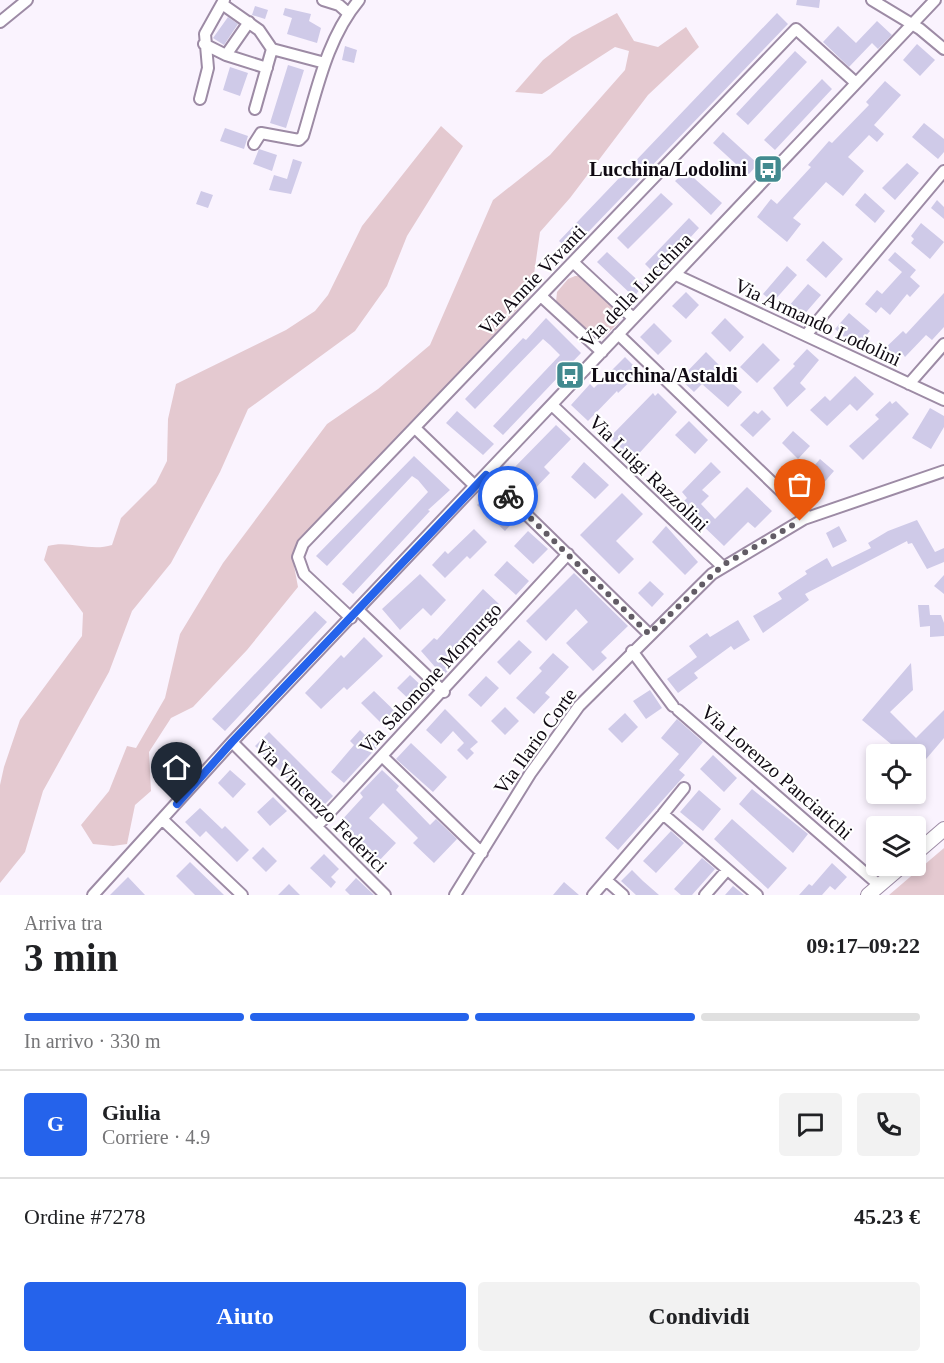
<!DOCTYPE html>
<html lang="it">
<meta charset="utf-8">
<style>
body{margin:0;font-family:"Times New Roman",serif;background:#f2f2f2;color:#202124;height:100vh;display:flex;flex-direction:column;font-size:22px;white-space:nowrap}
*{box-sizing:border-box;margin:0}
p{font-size:20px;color:#757577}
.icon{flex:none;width:33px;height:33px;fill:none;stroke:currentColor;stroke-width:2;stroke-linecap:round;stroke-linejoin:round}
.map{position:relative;height:895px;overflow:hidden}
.drawer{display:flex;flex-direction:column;background:#fff;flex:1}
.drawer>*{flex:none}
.fabs{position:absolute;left:866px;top:744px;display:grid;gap:12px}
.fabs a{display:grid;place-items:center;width:60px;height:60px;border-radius:6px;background:#fff;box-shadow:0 3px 9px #0003;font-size:30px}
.pin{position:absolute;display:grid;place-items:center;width:51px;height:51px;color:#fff;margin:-62px -26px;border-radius:50% 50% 50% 0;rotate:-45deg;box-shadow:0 0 6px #0007}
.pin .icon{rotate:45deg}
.courier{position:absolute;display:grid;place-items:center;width:60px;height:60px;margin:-30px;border:4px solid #2563eb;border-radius:50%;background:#fff;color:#222;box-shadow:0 2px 8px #0007}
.summary em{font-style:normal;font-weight:700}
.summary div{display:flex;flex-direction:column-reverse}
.summary{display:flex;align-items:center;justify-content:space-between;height:102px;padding:0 24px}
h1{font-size:39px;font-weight:700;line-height:45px}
.bar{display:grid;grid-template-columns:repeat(4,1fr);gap:9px 6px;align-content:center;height:72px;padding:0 24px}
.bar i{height:8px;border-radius:4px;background:#e0e0e0}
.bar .on{background:#2563eb}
.bar p{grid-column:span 4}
.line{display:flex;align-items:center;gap:15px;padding:0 24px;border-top:2px solid #e0e0e0}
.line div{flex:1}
.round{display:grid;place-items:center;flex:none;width:63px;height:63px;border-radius:6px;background:#f2f2f2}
.button{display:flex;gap:12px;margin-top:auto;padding:12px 24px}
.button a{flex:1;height:69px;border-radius:6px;background:#2563eb;color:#fff;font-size:24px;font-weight:700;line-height:69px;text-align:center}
.button a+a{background:#f2f2f2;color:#202124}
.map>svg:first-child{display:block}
.green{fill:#e4c9d0}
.building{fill:#cfcae8}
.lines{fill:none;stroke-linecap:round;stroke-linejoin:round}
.minor-casing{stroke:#9d8ba5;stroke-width:14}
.major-casing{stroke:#9d8ba5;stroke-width:16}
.minor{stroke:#fff;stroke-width:10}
.major{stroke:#fff;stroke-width:14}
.done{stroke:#625c65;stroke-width:6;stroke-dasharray:0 10.8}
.route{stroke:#2563eb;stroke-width:8}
.labels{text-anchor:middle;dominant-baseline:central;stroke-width:4.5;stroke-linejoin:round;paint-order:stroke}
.poi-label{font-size:20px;font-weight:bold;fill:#100a13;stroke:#fff;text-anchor:end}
.street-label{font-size:20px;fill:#100a13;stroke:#fff}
</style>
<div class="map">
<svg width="944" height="895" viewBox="0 0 944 895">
<rect width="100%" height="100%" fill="#faf3fe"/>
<path class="green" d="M617 13 634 41 658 47 686 27 699 47 648 95 570 198 540 232 531 295 298 544 292 555 298 587 247 650 193 707 171 718 149 752 151 791 135 805 127 844 113 846 93 844 81 825 109 791 127 746 136 748 165 698 180 634 223 563 327 424 378 389 430 345 493 200 550 155 625 70 629 51 615 47 542 94 515 92 543 60 572 37Z
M441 126 463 146 407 236 387 286 355 331 248 409 220 472 171 563 132 611 109 672 43 791 25 852 0 883V785L4 767 20 720 82 636 83 613 44 560 48 546C69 540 90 552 112 545L121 518 156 483 167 461 168 419 176 384 286 330 315 311 328 295 362 226Z
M575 276H582L619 312V322L603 338H593L556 302 557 292 568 279Z
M944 848V895H889Z"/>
<path class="building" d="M797 0H820L819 8 796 5Z
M255 6 268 10 265 19 252 15Z
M285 8 311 14 309 21 321 28 317 43 287 34 292 18 283 15Z
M777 13 788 24 570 251 559 241Z
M228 17 238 24 224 45 213 38Z
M877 21 892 35 878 49 872 43 849 67 823 42 838 26 856 43Z
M917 44 935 60 920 76 903 60Z
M345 46 357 50 354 63 342 60Z
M795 51 807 62 748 125 736 114Z
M288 65 304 70 286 128 270 123Z
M230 67 248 73 240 96 223 90Z
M822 79 832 89 775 150 764 140Z
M885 81 901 95 874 125 884 134 877 142 869 135 848 157 864 171 843 196 826 182 793 218 801 224 787 242 757 217 771 199 777 204 811 167 808 165 829 141 832 143 869 105 866 102Z
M924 123 944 139V152L938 159 912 137Z
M225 128 248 136 244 149 220 141Z
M723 132 758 164 748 175 713 143Z
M259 149 277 155 272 171 253 164Z
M293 159 302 162 291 194 269 190 274 175 287 179Z
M907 163 919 173 895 200 882 188Z
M686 171 722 203 711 215 675 181Z
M201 191 213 195 208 208 196 204Z
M661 193 673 204 628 249 617 238Z
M865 193 885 211 875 223 855 205Z
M937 200 944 207V219L931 208Z
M689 218 699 228 656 275 645 264Z
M921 223 944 242 930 259 911 243 914 239 911 236Z
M823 241 843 259 826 278 806 260Z
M607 252 643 285 634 297 597 262Z
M895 252 916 270 910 277 920 286 910 297 907 294 890 315 881 307 876 313 865 304 877 290 882 294 902 272 888 260Z
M787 266 797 275 773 302 763 294Z
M808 284 821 295 801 318 788 307Z
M686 292 699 305 686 319 672 306Z
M944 293V327L932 340 926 335 905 357 903 354 892 365 880 353 903 331 906 334Z
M849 313 870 331 856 347 835 329Z
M546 318 581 353 503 435 493 426 560 355 550 345 543 339 475 409 465 399 523 338 526 340Z
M725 318 744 337 730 352 711 333Z
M654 323 672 341 658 355 640 337Z
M763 343 780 360 757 383 740 367Z
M807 349 819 360 800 383 806 389 787 407 773 388 795 366 793 364Z
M706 352 720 366 717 370 742 392 728 407 702 384 694 392 680 379Z
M625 357 640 372 618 393 617 391 588 421 571 405 590 384 594 388Z
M855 376 874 394 857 411 850 404 827 426 810 410 825 396 830 401Z
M653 393 655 396 658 393 677 412 633 460 610 437Z
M890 401 892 404 896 401 909 414 863 460 849 446 879 419 875 415Z
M930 408 944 416V427L931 449 912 438Z
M762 410 771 419 753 437 740 425 754 411 758 414Z
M457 411 494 444 483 455 446 423Z
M689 421 708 440 695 454 675 435Z
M556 425 571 439 544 467 550 473 527 497 506 476Z
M793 431 810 446 798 459 782 443Z
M414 456 450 490 428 510 430 511 353 594 342 584 428 492 418 480 412 476 327 566 316 556Z
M820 459 834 471 821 486 807 474Z
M584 462 609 485 595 499 571 477Z
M711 462 721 472 702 490 709 496 701 504 715 519 747 487 772 511 755 528 748 522 724 546 698 521 693 525 677 508 687 498 682 492Z
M490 492 518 517 505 531 477 505Z
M622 493 643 514 616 541 634 559 619 574 580 535Z
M917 520 935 552 944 548V562L927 569 912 543 908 544 907 541 805 594 809 600 763 633 753 616 782 599 778 593 807 574 805 571 827 558 832 567 871 548 868 543 888 531Z
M666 526 698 562 685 575 652 542Z
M839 526 847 541 833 548 826 533Z
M474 529 487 542 470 559 467 556 445 578 432 565 445 551 448 554Z
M528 531 548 549 533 564 514 546Z
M507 561 529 581 516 595 494 575Z
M574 573 628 626 601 652 607 658 593 671 566 643 588 622 576 609 546 641 526 621Z
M420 574 446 600 431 616 423 608 400 630 382 609Z
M944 575V594L934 586Z
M650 581 664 594 652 607 638 593Z
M483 589 499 604 476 628 479 630 454 656 458 660 443 676 421 651 434 638 437 640Z
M918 605H929L930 615H941L944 623V636L930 637V626L920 627Z
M315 611 327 622 225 731 212 719Z
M738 620 750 640 734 650 731 646 694 673 698 678 678 693 667 679 697 657 689 646 707 633 710 637Z
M364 637 383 656 347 690 344 687 321 709 305 693 341 655 344 658Z
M519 640 532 652 510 675 497 662Z
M553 653 569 667 545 693 550 697 534 714 516 698 542 671 539 668Z
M911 663 913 690 890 712 916 738 944 710V738L915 772V754H903L862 720Z
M410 675 429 693 416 706 397 688Z
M486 676 499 688 481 707 468 695Z
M650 690 662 708 646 719 633 701Z
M374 691 403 719 390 732 361 703Z
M505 707 519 721 505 735 491 721Z
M445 709 478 742 470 749 474 753 467 760 457 750 464 743 453 731 441 744 426 730Z
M625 713 638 727 622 743 608 729Z
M677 719 703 742 679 770 685 775 618 850 605 838 679 754 661 738Z
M360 730 365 735 368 732 380 744 344 783 331 772 354 745 350 741Z
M269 732 333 796 319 810 255 746Z
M411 743 447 777 433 792 396 759Z
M713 755 737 778 724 792 700 769Z
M230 770 246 784 233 798 218 783Z
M382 770 399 786 396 790 430 825 436 819 457 839 434 863 413 843 418 838 383 803 369 818 396 843 377 863 359 847 362 843 340 822 363 797 360 793Z
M752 789 808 834 793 853 739 804Z
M699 790 721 809 703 831 680 812Z
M273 797 287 811 270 826 257 812Z
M200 808 222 829 225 826 249 850 237 862 206 831 200 837 185 822Z
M732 819 787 868 768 889 714 839Z
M671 831 684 843 656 873 643 861Z
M263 847 277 861 266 872 252 858Z
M324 854 339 869 331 877 336 882 331 888 310 868Z
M702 858 715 869 692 895H681L674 889Z
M190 862 224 895H195L176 876Z
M832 863 847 877 835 890 830 886 822 895H799L809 884 812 886Z
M632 870 643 881 659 895H636L621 881Z
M128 877 145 895H110Z
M356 878 374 895H350L345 890Z
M564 882 579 895H553Z
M289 884 300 895H278Z
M733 886 744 895H725Z"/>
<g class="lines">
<g class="minor-casing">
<path id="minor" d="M323 0 339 5 348 13
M872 0 920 29 944 49
M222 4 259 30 272 49
M0 22 27 0
M204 44 226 55 249 22
M226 55 267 68
M200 99 208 68 205 34 224 0
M255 109 272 49 325 63
M254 144 261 133 299 140 303 136C317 90 327 38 359 0
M574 263 633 318
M676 275 944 400
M542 297 602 352
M618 334 808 517
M806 335 944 171
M909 384 944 344
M552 405 722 566
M415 428 475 486
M486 475 649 634
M358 610 444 692
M351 618 304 574 298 557 303 544 796 29 856 83
M632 651 673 706
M678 710 879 885
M232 742 385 895
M383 757 482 853
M663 814 684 788
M163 820 242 895
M318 825 568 554
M606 880 623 895
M93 895 232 742 935 0
M455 895 530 774 579 706 712 574 804 519 944 471
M593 895 663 814 757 895
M705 895 727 870"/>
</g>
<g class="major-casing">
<path id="major" d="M915 854 944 829
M868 895 902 866"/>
</g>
<use href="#minor" class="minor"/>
<use href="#major" class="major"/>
</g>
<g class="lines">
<path class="done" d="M508 496 649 634 723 565 800 521"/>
<path class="route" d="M177 804 232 742 486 475 508 496"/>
</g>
<defs>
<g id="bus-square" transform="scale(1.5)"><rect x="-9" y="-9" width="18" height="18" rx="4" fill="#428a8f" stroke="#fff"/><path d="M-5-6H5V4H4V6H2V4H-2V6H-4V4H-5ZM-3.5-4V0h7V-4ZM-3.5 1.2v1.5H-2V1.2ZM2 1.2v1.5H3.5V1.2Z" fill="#fff"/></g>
</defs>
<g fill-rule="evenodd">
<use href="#bus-square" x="768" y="169"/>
<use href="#bus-square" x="570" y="375"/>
</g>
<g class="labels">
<g class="poi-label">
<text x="747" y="169">Lucchina/Lodolini</text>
<text x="591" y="375" text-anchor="start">Lucchina/Astaldi</text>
</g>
<g class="street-label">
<text transform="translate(532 280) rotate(-46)">Via Annie Vivanti</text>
<text transform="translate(636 290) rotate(-46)">Via della Lucchina</text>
<text transform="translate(818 322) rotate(25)">Via Armando Lodolini</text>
<text transform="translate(649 473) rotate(44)">Via Luigi Razzolini</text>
<text transform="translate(430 678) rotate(-47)">Via Salomone Morpurgo</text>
<text transform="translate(535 741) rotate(-54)">Via Ilario Corte</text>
<text transform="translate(777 772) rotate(41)">Via Lorenzo Panciatichi</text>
<text transform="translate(321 806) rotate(45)">Via Vincenzo Federici</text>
</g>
</g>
</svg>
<div class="fabs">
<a><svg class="icon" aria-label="locate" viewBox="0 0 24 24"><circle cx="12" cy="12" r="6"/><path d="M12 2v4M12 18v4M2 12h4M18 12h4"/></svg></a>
<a><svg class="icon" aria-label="layers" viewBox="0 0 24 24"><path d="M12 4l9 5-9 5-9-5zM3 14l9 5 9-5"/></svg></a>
</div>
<div class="pin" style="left:800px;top:521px;background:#ea580c"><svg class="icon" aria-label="bag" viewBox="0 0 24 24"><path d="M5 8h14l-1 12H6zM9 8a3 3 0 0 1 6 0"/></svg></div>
<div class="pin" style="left:177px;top:804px;background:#1f2937"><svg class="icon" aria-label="home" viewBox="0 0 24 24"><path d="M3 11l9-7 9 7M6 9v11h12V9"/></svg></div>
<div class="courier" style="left:508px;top:496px"><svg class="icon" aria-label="bike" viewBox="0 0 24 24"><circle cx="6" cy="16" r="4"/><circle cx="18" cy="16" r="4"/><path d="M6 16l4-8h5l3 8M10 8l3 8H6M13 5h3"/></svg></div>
</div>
<section class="drawer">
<div class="summary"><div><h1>3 min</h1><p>Arriva tra</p></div><em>09:17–09:22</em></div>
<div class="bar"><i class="on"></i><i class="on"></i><i class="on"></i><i></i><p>In arrivo · 330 m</p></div>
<div class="line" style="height:108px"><b class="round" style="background:#2563eb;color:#fff">G</b><div><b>Giulia</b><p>Corriere · 4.9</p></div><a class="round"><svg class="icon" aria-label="chat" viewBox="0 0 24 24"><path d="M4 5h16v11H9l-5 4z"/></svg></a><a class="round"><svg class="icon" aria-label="phone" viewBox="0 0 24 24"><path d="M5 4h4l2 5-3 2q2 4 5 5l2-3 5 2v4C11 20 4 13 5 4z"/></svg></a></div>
<div class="line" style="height:78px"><div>Ordine #7278</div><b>45.23 €</b></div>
<div class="button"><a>Aiuto</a><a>Condividi</a></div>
</section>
